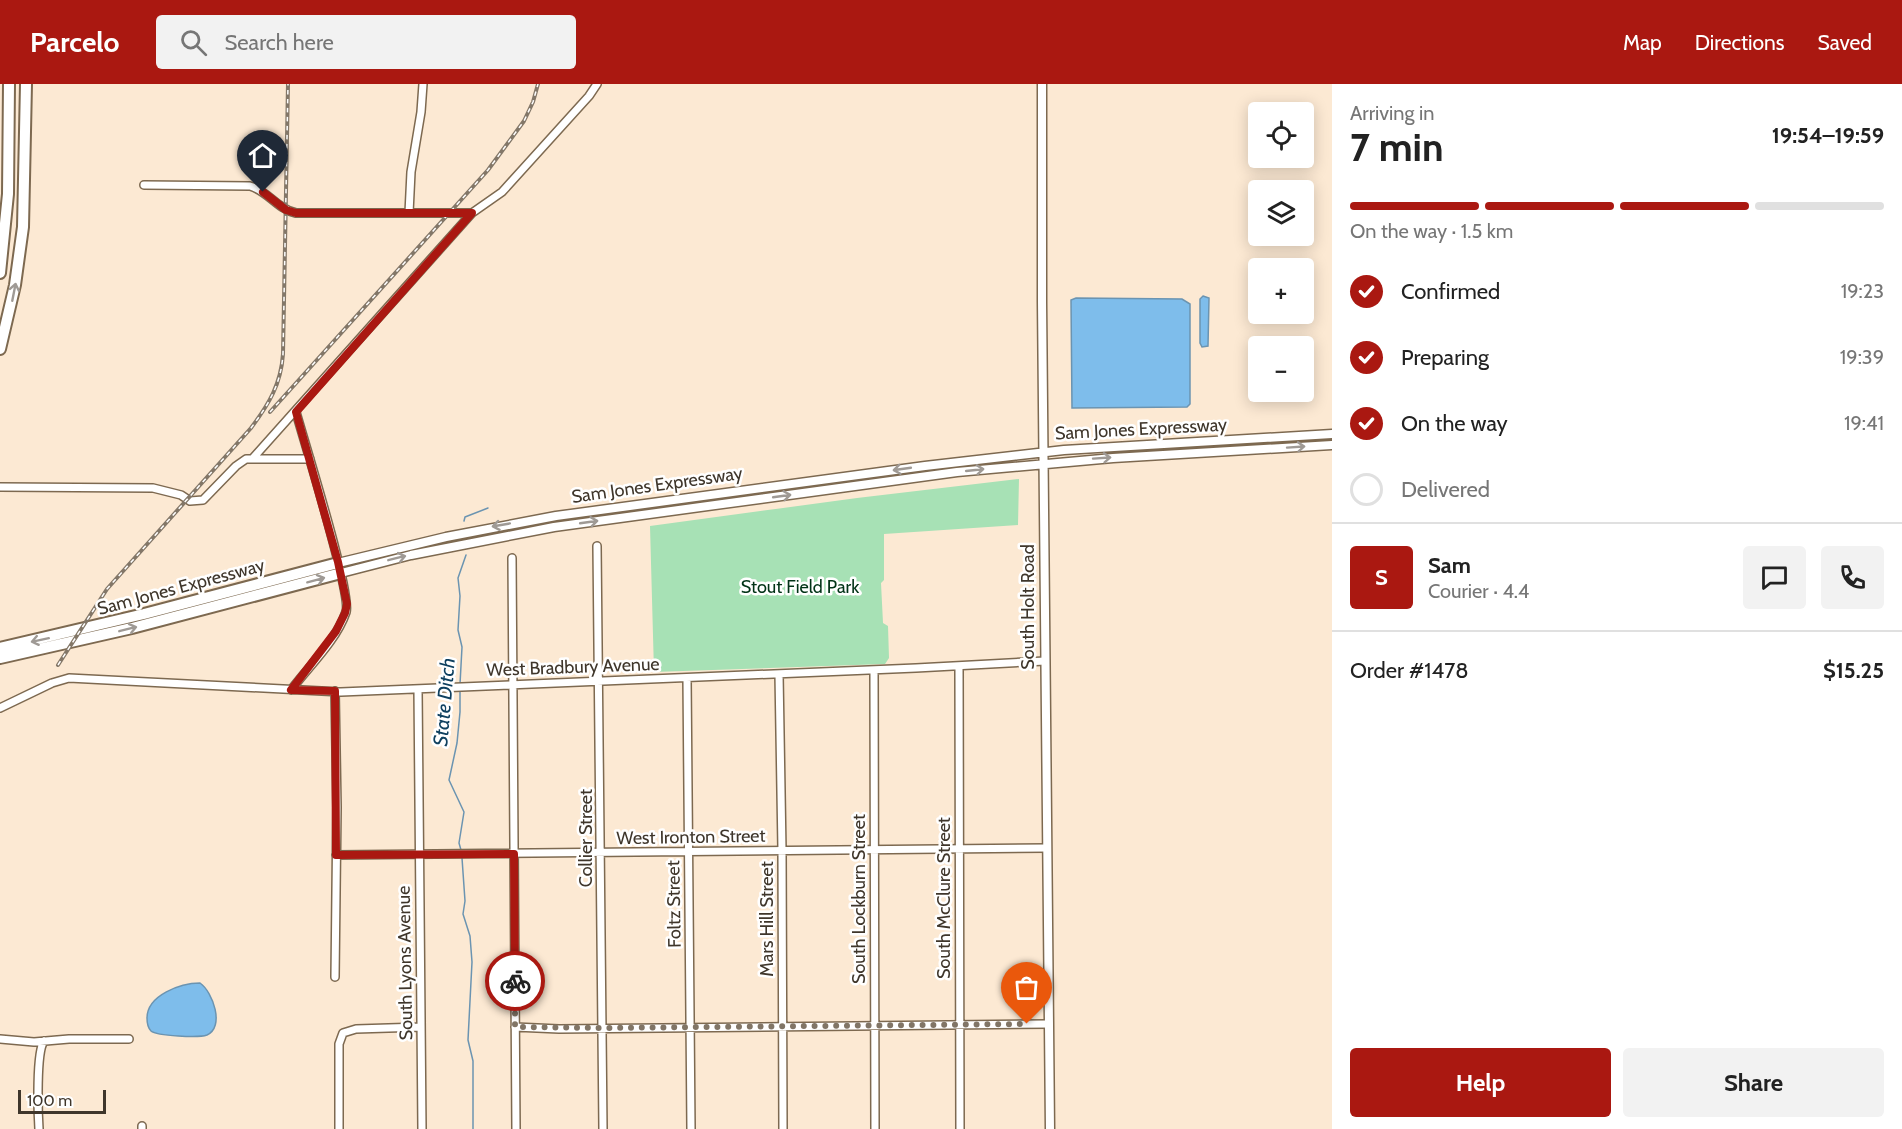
<!DOCTYPE html>
<meta charset="utf-8">
<style>
body{margin:0;font-family:Cabin,sans-serif;background:#f2f2f2;color:#222;height:100vh;display:flex;flex-direction:column;font-size:22px;white-space:nowrap}
*{box-sizing:border-box;margin:0}
p{font-size:20px;color:#767676}
.icon{flex:none;width:33px;height:33px;fill:none;stroke:currentColor;stroke-width:2;stroke-linecap:round;stroke-linejoin:round}
.map{position:relative;flex:1;overflow:hidden}
.details{display:flex;flex-direction:column;background:#fff;width:570px}
.details>*{flex:none}
.tools{position:absolute;left:1248px;top:18px;display:grid;gap:12px}
.tools a{display:grid;place-items:center;width:66px;height:66px;border-radius:6px;background:#fff;box-shadow:0 3px 15px #0003;font-size:30px}
.scale{position:absolute;left:18px;bottom:15px;width:88px;box-sizing:border-box;padding-left:6px;border:3px solid #3f362b;border-top:0;font-size:16px;line-height:21px;white-space:nowrap;color:#3f362b;-webkit-text-stroke:4px #fff;paint-order:stroke}
.pin{position:absolute;display:grid;place-items:center;width:51px;height:51px;color:#fff;margin:-62px -26px;border-radius:50% 50% 50% 0;rotate:-45deg;box-shadow:0 0 6px #0007}
.pin .icon{rotate:45deg}
.courier{position:absolute;display:grid;place-items:center;width:60px;height:60px;margin:-30px;border:4px solid #aa1811;border-radius:50%;background:#fff;color:#222;box-shadow:0 2px 8px #0007}
.overview em{font-style:normal;font-weight:700}
.overview div{display:flex;flex-direction:column-reverse}
.overview{display:flex;align-items:center;justify-content:space-between;height:102px;padding:0 18px}
h1{font-size:39px;font-weight:700;line-height:45px}
.bar{display:grid;grid-template-columns:repeat(4,1fr);gap:9px 6px;align-content:center;height:72px;padding:0 18px}
.bar i{height:8px;border-radius:4px;background:#e0e0e0}
.bar .on{background:#aa1811}
.bar p{grid-column:span 4}
.line{display:flex;align-items:center;gap:15px;padding:0 18px;border-top:2px solid #e0e0e0}
.line div{flex:1}
.round{display:grid;place-items:center;flex:none;width:63px;height:63px;border-radius:6px;background:#f2f2f2}
ol{padding:0 18px;list-style:none}
li{display:flex;align-items:center;gap:18px;height:66px}
li p{margin-inline-start:auto}
li .icon{padding:6px;border-radius:50%;background:#aa1811;color:#fff;stroke-width:4}
li:last-child{color:#767676}
li i{width:33px;height:33px;border:3px solid #e0e0e0;border-radius:50%}
.cta{display:flex;gap:12px;margin-top:auto;padding:12px 18px}
.cta a{flex:1;height:69px;border-radius:6px;background:#aa1811;color:#fff;font-size:24px;font-weight:700;line-height:69px;text-align:center}
.cta a+a{background:#f2f2f2;color:#222}
header{display:flex;align-items:center;gap:36px;box-sizing:border-box;height:84px;padding:0 30px;background:#aa1811;color:#fff}
header strong{font-size:28px}
nav{display:flex;gap:33px;margin-inline-start:auto;font-size:21px}
.search{width:420px;height:54px;background:#f2f2f2;display:flex;align-items:center;gap:15px;box-sizing:border-box;padding:0 21px;border-radius:6px;color:#767676;font-size:22px}
main{display:flex;flex:1;min-height:0}
.map>svg:first-child{display:block}
.green{fill:#a7e1b5}
.water{fill:#7ebdeb;stroke:#6b94b1;stroke-width:1.5}
.lines{fill:none;stroke-linecap:round;stroke-linejoin:round}
.stream{stroke:#6b94b1;stroke-width:1.5}
.minor-casing{stroke:#7d6950;stroke-width:10}
.major-casing{stroke:#7d6950;stroke-width:11}
.highway-casing{stroke:#7d6950;stroke-width:14}
.minor{stroke:#fff;stroke-width:7}
.major{stroke:#fff;stroke-width:8}
.highway{stroke:#fff;stroke-width:10}
.rail-casing{stroke:#837768;stroke-width:4}
.rail{stroke:#fff;stroke-width:1.5;stroke-dasharray:4.5;stroke-linecap:butt}
.oneway{stroke:#9f9a95}
.done{stroke:#817566;stroke-width:6;stroke-dasharray:0 10.8}
.route{stroke:#aa1811;stroke-width:8}
.labels{text-anchor:middle;dominant-baseline:central;stroke-width:5;stroke-linejoin:round;paint-order:stroke}
.street-label{font-size:18px;fill:#3f362b;stroke:#fff}
.park-label{font-size:18px;fill:#013316;stroke:#fff}
.water-label{font-size:20px;font-style:italic;fill:#0f405f;stroke:#fff}
</style>
<header>
<strong>Parcelo</strong>
<div class="search"><svg class="icon" aria-label="search" viewBox="0 0 24 24"><circle cx="10" cy="10" r="6"/><path d="M15 15l6 6"/></svg>Search here</div>
<nav><a>Map</a><a>Directions</a><a>Saved</a></nav>
</header>
<main>
<div class="map">
<svg width="1332" height="1045" viewBox="0 0 1332 1045">
<rect width="100%" height="100%" fill="#fce9d3"/>
<path class="green" d="M1019 395 1018 441 884 450V496L881 499 883 539 888 542 889 574 885 580 654 588 650 442 857 414Z"/>
<path class="water" d="M1203 212 1209 214 1208 262 1202 263 1200 259V215Z
M1076 214 1182 215 1190 220V320L1187 323 1072 324 1071 216Z
M200 899C213 908 225 943 207 951 199 954 157 952 151 947 148 944 147 939 147 934 147 911 181 899 200 899Z"/>
<g class="lines">
<path class="stream" d="M464 437 465 433 488 424
M460 600 462 563 458 546 460 512 458 494 466 471
M460 605V628L457 659 449 696 464 728 459 759 461 766
M462 774 465 817 463 830 470 852 472 878 468 956 473 977V1045"/>
<g class="minor-casing">
<path id="minor" d="M144 101 250 102C268 107 277 125 296 129H472
M409 129 411 88 421 28 423 0
M253 374 472 129 502 108 589 12 597 0
M0 403 153 404 181 411 190 417 203 416 236 382 246 375H310
M597 462 603 1045
M512 474 516 1045
M959 582 960 1045
M874 586 875 1045
M779 590 782 766 783 1045
M687 594 691 1045
M418 605 422 1045
M291 606C309 582 336 557 346 528 352 510 304 357 296 328
M0 624 52 599 69 594 341 608 916 584 1045 577
M336 771 1047 764
M335 893 337 723 335 607
M515 943 559 945 1049 940
M0 955 34 958 69 955H129
M39 1045C38 1029 36 968 44 957
M142 1045V1042
M339 1045V960L343 949 356 945 421 943"/>
</g>
<g class="major-casing">
<path id="major" d="M1042 0V218L1050 1045
M338 479 446 453 556 432 925 382 1064 366 1332 350
M341 489 411 471 554 443 957 388 1113 374 1332 361"/>
</g>
<g class="highway-casing">
<path id="highway" d="M0 189 8 110 9 0
M0 265 15 201 23 143 26 0
M0 564 144 530 338 479
M0 574 132 544 341 489"/>
</g>
<use href="#minor" class="minor"/>
<use href="#major" class="major"/>
<use href="#highway" class="highway"/>
<g class="rail-casing">
<path id="rail" d="M270 328 488 86 524 37 533 18 538 0
M58 581 107 505 251 344C269 320 281 300 283 270L288 0"/>
</g>
<use href="#rail" class="rail"/>
</g>
<defs><path id="oneway-shaft" d="M-6 0H5M1.5-3L5.5 0L1.5 3" fill="none" stroke-width="1.6" stroke-linecap="round" stroke-linejoin="round" transform="scale(1.5)"/></defs>
<g class="oneway">
<use href="#oneway-shaft" transform="translate(14 208) rotate(-79)"/>
<use href="#oneway-shaft" transform="translate(1296 363) rotate(-4)"/>
<use href="#oneway-shaft" transform="translate(1102 374) rotate(-4)"/>
<use href="#oneway-shaft" transform="translate(902 385) rotate(172)"/>
<use href="#oneway-shaft" transform="translate(975 386) rotate(-6)"/>
<use href="#oneway-shaft" transform="translate(782 412) rotate(-8)"/>
<use href="#oneway-shaft" transform="translate(589 438) rotate(-8)"/>
<use href="#oneway-shaft" transform="translate(501 441) rotate(170)"/>
<use href="#oneway-shaft" transform="translate(397 474) rotate(-14)"/>
<use href="#oneway-shaft" transform="translate(316 496) rotate(-15)"/>
<use href="#oneway-shaft" transform="translate(128 545) rotate(-14)"/>
<use href="#oneway-shaft" transform="translate(40 556) rotate(168)"/>
</g>
<g class="lines">
<path class="done" d="M515 897V943L601 944 1027 940"/>
<path class="route" d="M263 108 286 126 296 129H472L296 328 338 478 347 520 345 529 336 547 291 606 335 607 336 771 514 770 515 897"/>
</g>
<g class="labels">
<g class="street-label">
<text transform="translate(1141 345) rotate(-3)">Sam Jones Expressway</text>
<text transform="translate(657 401) rotate(-8)">Sam Jones Expressway</text>
<text transform="translate(181 503) rotate(-15)">Sam Jones Expressway</text>
<text transform="translate(1028 523) rotate(-90)">South Holt Road</text>
<text transform="translate(573 583) rotate(-2)">West Bradbury Avenue</text>
<text transform="translate(691 753) rotate(-1)">West Ironton Street</text>
<text transform="translate(586 754) rotate(-90)">Collier Street</text>
<text transform="translate(944 814) rotate(-90)">South McClure Street</text>
<text transform="translate(859 815) rotate(-90)">South Lockburn Street</text>
<text transform="translate(674 820) rotate(-91)">Foltz Street</text>
<text transform="translate(767 835) rotate(-90)">Mars Hill Street</text>
<text transform="translate(405 879) rotate(-91)">South Lyons Avenue</text>
</g>
<g class="park-label">
<text x="800" y="503">Stout Field Park</text>
</g>
<g class="water-label">
<text transform="translate(444 618) rotate(-85)">State Ditch</text>
</g>
</g>
</svg>
<div class="tools">
<a><svg class="icon" aria-label="locate" viewBox="0 0 24 24"><circle cx="12" cy="12" r="6"/><path d="M12 2v4M12 18v4M2 12h4M18 12h4"/></svg></a>
<a><svg class="icon" aria-label="layers" viewBox="0 0 24 24"><path d="M12 4l9 5-9 5-9-5zM3 14l9 5 9-5"/></svg></a>
<a>+</a>
<a>−</a>
</div>
<div class="scale">100 m</div>
<div class="pin" style="left:1027px;top:940px;background:#ea580c"><svg class="icon" aria-label="bag" viewBox="0 0 24 24"><path d="M5 8h14l-1 12H6zM9 8a3 3 0 0 1 6 0"/></svg></div>
<div class="pin" style="left:263px;top:108px;background:#1f2937"><svg class="icon" aria-label="home" viewBox="0 0 24 24"><path d="M3 11l9-7 9 7M6 9v11h12V9"/></svg></div>
<div class="courier" style="left:515px;top:897px"><svg class="icon" aria-label="bike" viewBox="0 0 24 24"><circle cx="6" cy="16" r="4"/><circle cx="18" cy="16" r="4"/><path d="M6 16l4-8h5l3 8M10 8l3 8H6M13 5h3"/></svg></div>
</div>
<section class="details">
<div class="overview"><div><h1>7 min</h1><p>Arriving in</p></div><em>19:54–19:59</em></div>
<div class="bar"><i class="on"></i><i class="on"></i><i class="on"></i><i></i><p>On the way · 1.5 km</p></div>
<ol>
<li><svg class="icon" aria-label="check" viewBox="0 0 24 24"><path d="M5 12l5 5 9-10"/></svg>Confirmed<p>19:23</p></li>
<li><svg class="icon" aria-label="check" viewBox="0 0 24 24"><path d="M5 12l5 5 9-10"/></svg>Preparing<p>19:39</p></li>
<li><svg class="icon" aria-label="check" viewBox="0 0 24 24"><path d="M5 12l5 5 9-10"/></svg>On the way<p>19:41</p></li>
<li><i></i>Delivered</li>
</ol>
<div class="line" style="height:108px"><b class="round" style="background:#aa1811;color:#fff">S</b><div><b>Sam</b><p>Courier · 4.4</p></div><a class="round"><svg class="icon" aria-label="chat" viewBox="0 0 24 24"><path d="M4 5h16v11H9l-5 4z"/></svg></a><a class="round"><svg class="icon" aria-label="phone" viewBox="0 0 24 24"><path d="M5 4h4l2 5-3 2q2 4 5 5l2-3 5 2v4C11 20 4 13 5 4z"/></svg></a></div>
<div class="line" style="height:78px"><div>Order #1478</div><b>$15.25</b></div>
<div class="cta"><a>Help</a><a>Share</a></div>
</section>
</main>
